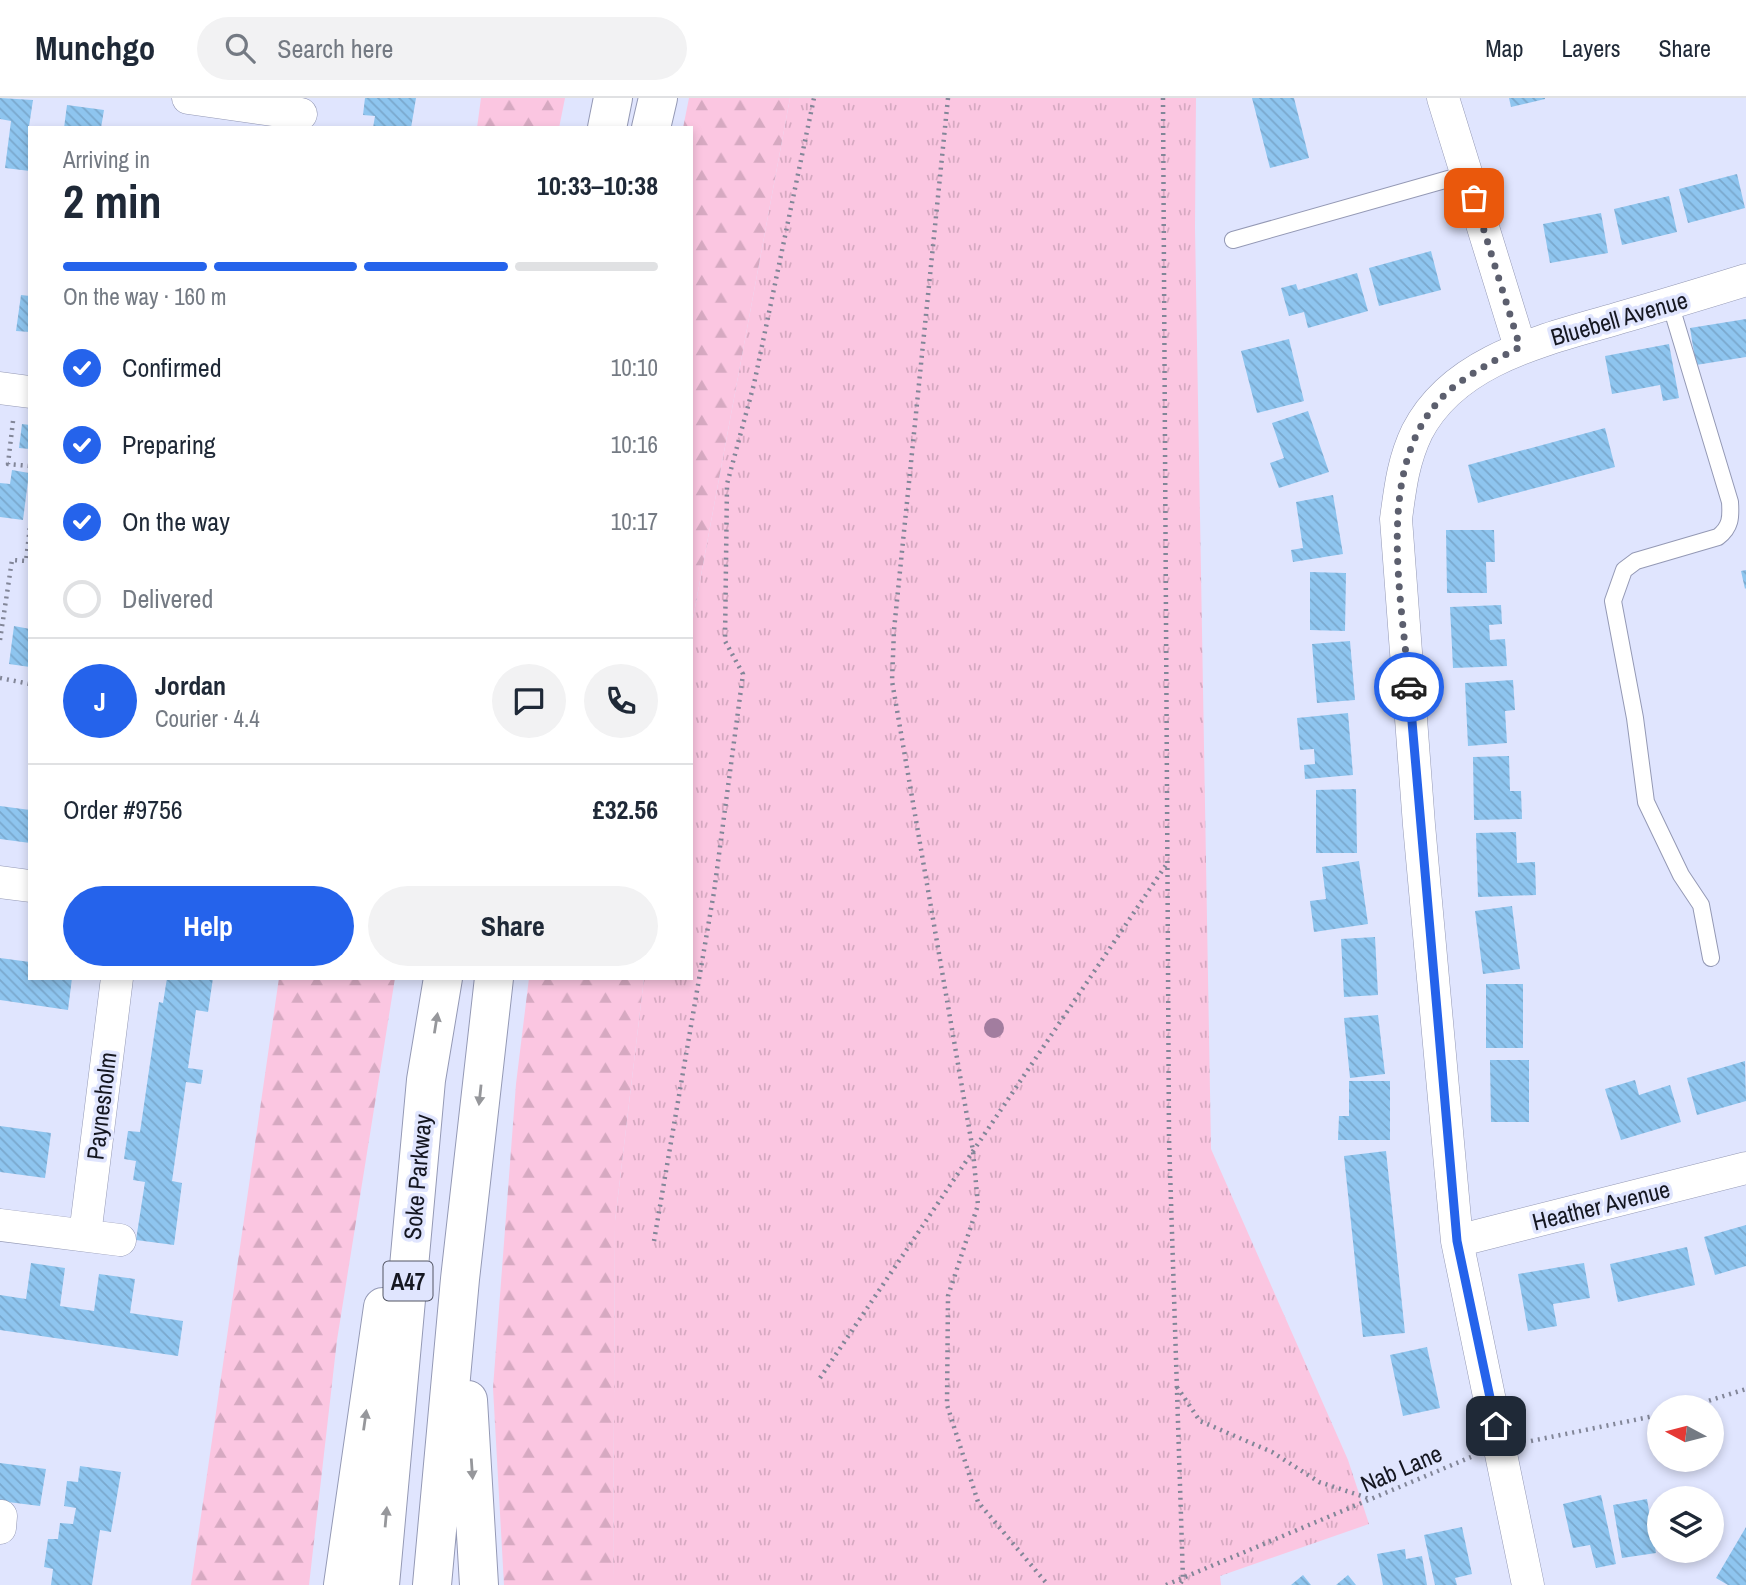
<!DOCTYPE html>
<meta charset="utf-8">
<style>
body{margin:0;font-family:"Archivo Narrow",sans-serif;background:#f2f2f3;color:#1f2937;height:100vh;display:flex;flex-direction:column;font-size:26px;white-space:nowrap}
*{box-sizing:border-box;margin:0}
p{font-size:23px;color:#747a83}
.icon{flex:none;width:38px;height:38px;fill:none;stroke:currentColor;stroke-width:2;stroke-linecap:round;stroke-linejoin:round}
.map{position:relative;flex:1;overflow:hidden}
.details{position:absolute;left:28px;top:28px;width:665px;height:854px;display:flex;flex-direction:column;background:#fff;border-radius:0px;box-shadow:0 4px 10px #0003}
.details>*{flex:none}
.needle{width:46px;rotate:277deg}
.controls{position:absolute;left:1647px;top:1297px;display:grid;gap:14px}
.controls a{display:grid;place-items:center;width:77px;height:77px;border-radius:50%;background:#fff;box-shadow:0 4px 10px #0003;font-size:35px}
.pin{position:absolute;display:grid;place-items:center;width:60px;height:60px;color:#fff;margin:-30px;border-radius:14px;box-shadow:0 4px 10px #0006}
.courier{position:absolute;display:grid;place-items:center;width:70px;height:70px;margin:-35px;border:5px solid #2563eb;border-radius:50%;background:#fff;color:#222;box-shadow:0 2px 9px #0007}
.overview em{font-style:normal;font-weight:700}
.overview div{display:flex;flex-direction:column-reverse}
.overview{display:flex;align-items:center;justify-content:space-between;height:119px;padding:0 35px}
h1{font-size:46px;font-weight:700;line-height:52px}
.bar{display:grid;grid-template-columns:repeat(4,1fr);gap:10px 7px;align-content:center;height:84px;padding:0 35px}
.bar i{height:9px;border-radius:5px;background:#e0e1e3}
.bar .current{background:#2563eb}
.bar p{grid-column:span 4}
.line{display:flex;align-items:center;gap:18px;padding:0 35px;border-top:2px solid #e0e1e3}
.line div{flex:1}
.round{display:grid;place-items:center;flex:none;width:74px;height:74px;border-radius:37px;background:#f2f2f3}
ol{padding:0 35px;list-style:none}
li{display:flex;align-items:center;gap:21px;height:77px}
li p{margin-inline-start:auto}
li .icon{padding:7px;border-radius:50%;background:#2563eb;color:#fff;stroke-width:4}
li:last-child{color:#747a83}
li i{width:38px;height:38px;border:4px solid #e0e1e3;border-radius:50%}
.button{display:flex;gap:14px;margin-top:auto;padding:14px 35px}
.button a{flex:1;height:80px;border-radius:42px;background:#2563eb;color:#fff;font-size:28px;font-weight:700;line-height:80px;text-align:center}
.button a+a{background:#f2f2f3;color:#1f2937}
header{display:flex;align-items:center;gap:42px;box-sizing:border-box;height:98px;padding:0 35px;background:#fff;border-bottom:2px solid #e0e1e3}
header strong{font-size:33px}
nav{display:flex;gap:38px;margin-inline-start:auto;font-size:24px}
.search{width:490px;height:63px;background:#f2f2f3;display:flex;align-items:center;gap:18px;box-sizing:border-box;padding:0 24px;border-radius:38px;color:#747a83;font-size:26px}
.map>svg:first-child{display:block}
.grass{fill:url(#grass-tufts)}
.forest{fill:url(#forest-firs)}
.building{fill:url(#building-back-hatch)}
.lines{fill:none;stroke-linecap:round;stroke-linejoin:round}
.lane-casing{stroke:#9499b5;stroke-width:18}
.street-casing{stroke:#9499b5;stroke-width:33}
.highway-casing{stroke:#9499b5;stroke-width:40}
.path{stroke:#828698;stroke-width:4.5;stroke-dasharray:2 5;stroke-linecap:butt}
.lane{stroke:#fff;stroke-width:16}
.street{stroke:#fff;stroke-width:32}
.highway{stroke:#fff;stroke-width:38}
.tree{fill:#a27d9f}
.oneway{fill:#96979b}
.done{stroke:#5c5f6e;stroke-width:7;stroke-dasharray:0 12.6}
.route{stroke:#2563eb;stroke-width:9}
.labels{text-anchor:middle;dominant-baseline:central;stroke-width:7;stroke-linejoin:round;paint-order:stroke}
.shield{fill:#e0e5fe;stroke:#525563;stroke-width:2}
.shield-label{font-size:23px;font-weight:bold;fill:#151721}
.street-label{font-size:24px;fill:#151721;stroke:#e0e5fe}
</style>
<header>
<strong>Munchgo</strong>
<div class="search"><svg class="icon" aria-label="search" viewBox="0 0 24 24"><circle cx="10" cy="10" r="6"/><path d="M15 15l6 6"/></svg>Search here</div>
<nav><a>Map</a><a>Layers</a><a>Share</a></nav>
</header>
<div class="map">
<svg width="1746" height="1487" viewBox="0 0 1746 1487">
<defs>
<pattern id="grass-tufts" width="24" height="20" patternUnits="userSpaceOnUse" patternTransform="scale(1.75)"><rect width="24" height="20" fill="#fbc6e1"/><path d="M3 7l-1-3M5 7V3M7 7l1-3M15 17l-1-3M17 17v-4M19 17l1-3" fill="none" stroke="#d6a9c1"/></pattern>
<pattern id="forest-firs" width="22" height="20" patternUnits="userSpaceOnUse" patternTransform="scale(1.75)"><rect width="22" height="20" fill="#fbc6e1"/><path d="M5 1l3.5 6h-7zM16 11l3.5 6h-7z" fill="#d6a9c1"/></pattern>
<pattern id="building-back-hatch" width="6" height="6" patternUnits="userSpaceOnUse" patternTransform="scale(1.75)"><rect width="6" height="6" fill="#8ec5ef"/><path d="M-1 5l2 2M0 0l6 6M5-1l2 2" fill="none" stroke="#7aa8cd"/></pattern>
</defs>
<rect width="100%" height="100%" fill="#e0e5fe"/>
<path class="grass" d="M790 0H1196L1195 130 1211 1051 1348 1362 1369 1426 1220 1478 1221 1487H613L615 1123 644 880H691V531Z"/>
<path class="forest" d="M481 0H565L559 30H477Z
M689 0H790L691 531V30H683Z
M279 880H395L337 1242 309 1487H191Z
M529 880H644L615 1123 613 1487H504L493 1290 516 986Z"/>
<path class="building" d="M0 0 33 2 28 35 30 73 5 70 11 23 0 21Z
M365 0H416L411 30H373L375 18 363 17Z
M1252 0H1294L1309 60 1270 70Z
M1509 0H1545V1L1511 9Z
M67 7 104 12 101 30H64Z
M1737 76 1745 110 1688 125 1679 91Z
M1669 98 1677 134 1622 147 1614 111Z
M1601 115 1608 155 1550 165 1543 126Z
M1431 153 1441 192 1379 208 1369 170Z
M1357 175 1368 213 1308 230 1304 214 1289 218 1281 190 1296 186 1298 192Z
M21 197 30 198V234L16 233Z
M1746 221V259L1696 267 1690 230Z
M1289 241 1304 303 1257 315 1241 253Z
M1669 246 1679 300 1663 303 1660 287 1612 296 1605 258Z
M1308 313 1329 374 1279 390 1270 365 1284 360 1272 325Z
M22 326 30 327V351L19 350Z
M1605 330 1615 369 1478 405 1468 367Z
M12 372 29 375 23 422 0 419V385L10 386Z
M1333 397 1343 456 1293 464 1291 452 1303 450 1296 404Z
M1446 432H1494L1495 464H1486L1487 495H1447Z
M1746 472V490L1745 491 1741 473Z
M1310 474 1346 475 1345 533 1310 532Z
M1501 507 1502 526 1489 527 1490 542 1505 541 1507 568 1453 570 1450 509Z
M14 528 30 531V569L9 566Z
M1350 543 1355 602 1317 605 1312 546Z
M1513 582 1515 612 1505 613 1507 645 1468 648 1465 585Z
M1348 615 1353 677 1305 681 1304 667 1315 666 1314 651 1300 652 1297 620Z
M1509 658 1510 693H1521L1522 721 1474 722 1473 659Z
M1356 691 1357 755H1316V692Z
M0 708 30 712V745L0 741Z
M1516 734 1517 765 1535 764 1536 797 1478 799 1476 735Z
M1359 763 1368 826 1314 834 1310 803 1326 801 1322 769Z
M1512 808 1520 871 1483 876 1475 813Z
M1375 839 1378 897 1344 899 1341 841Z
M0 860 30 864V880H72L68 912 0 902Z
M167 880H213L208 914 196 912 188 970 203 972 201 986 186 984 172 1083 182 1085 174 1147 136 1142 145 1084 133 1082 136 1063 124 1061 128 1033 140 1034 159 904 163 905Z
M1486 886H1523V950H1486Z
M1378 917 1385 976 1350 980 1344 920Z
M1490 962H1529V1024H1491Z
M1745 963 1746 1003 1697 1017 1687 980Z
M1635 982 1639 997 1670 987 1681 1024 1621 1042 1605 991Z
M1349 983H1390V1042H1338L1339 1018H1349Z
M0 1028 51 1035 45 1080 0 1074Z
M1386 1053 1405 1235 1363 1239 1344 1058Z
M1746 1127V1168L1715 1177 1704 1139Z
M1687 1149 1695 1187 1618 1204 1610 1166Z
M31 1165 65 1170 60 1208 94 1213 99 1176 135 1181 130 1215 183 1223 178 1258 0 1232V1197L26 1201Z
M1584 1165 1590 1200 1553 1206 1557 1228 1528 1233 1518 1176Z
M1427 1249 1440 1310 1403 1318 1390 1257Z
M0 1365 46 1371 40 1408 0 1403Z
M80 1368 121 1374 111 1434 100 1432 92 1487H51L53 1471 44 1469 48 1441H58L60 1425 73 1426 76 1410 64 1408 67 1383 78 1384Z
M1601 1397 1616 1466 1596 1470 1590 1447 1573 1450 1563 1406Z
M1647 1401 1656 1455 1622 1460 1613 1407Z
M1712 1408 1719 1409 1715 1449 1712 1448Z
M1462 1429 1472 1476 1455 1480 1457 1487H1435L1424 1437Z
M1746 1429V1487H1728L1716 1480Z
M1405 1451 1406 1461 1422 1458 1427 1487H1383L1377 1456Z
M1673 1452H1696L1695 1461 1672 1459Z
M1303 1477 1311 1487H1291Z
M1348 1477 1356 1487H1336Z"/>
<g class="lines">
<g class="lane-casing">
<path id="lane" d="M1233 142 1466 76
M1670 205 1730 404C1731 419 1731 429 1718 439L1636 463 1624 472 1613 503 1635 620 1646 704 1681 777 1701 807 1711 860"/>
</g>
<g class="street-casing">
<path id="street" d="M188 0 301 16
M1443 0 1520 249
M0 290 30 294
M0 784 30 788
M0 1127 120 1142
M85 1137 117 880
M1457 1143 1746 1070
M0 1430 1 1418
M1528 1487 1457 1143 1419 727 1396 421C1400 391 1403 363 1417 334 1455 260 1546 242 1619 220 1661 208 1704 195 1746 182"/>
</g>
<g class="highway-casing">
<path id="highway" d="M607 30 613 0
M651 30 658 0
M468 1302 479 1487
M343 1487 383 1209
M380 1487 426 982 443 880
M432 1487 460 1181 494 880"/>
</g>
<path class="path" d="M948 0 894 532 892 583 973 1053 978 1107 948 1198 947 1307 978 1404 1048 1487
M1163 0 1169 1040 1183 1482 1179 1487
M13 323 8 366 30 368
M0 542 12 462 26 463 30 428
M0 580 30 586
M654 1143 714 794 743 576 725 543 727 386 754 286 814 0
M820 1280 1166 767
M1177 1289 1200 1323 1272 1354 1319 1384 1371 1401
M1689 1309 1746 1291
M1531 1343 1659 1317
M1166 1487 1471 1359"/>
<use href="#lane" class="lane"/>
<use href="#street" class="street"/>
<use href="#highway" class="highway"/>
</g>
<circle class="tree" cx="994" cy="930" r="10"/>
<defs><path id="oneway-solid" d="M-6-.8H1V-3.2L6.5 0L1 3.2V.8H-6Z" transform="scale(1.75)"/></defs>
<g class="oneway">
<use href="#oneway-solid" transform="translate(436 925) rotate(-81)"/>
<use href="#oneway-solid" transform="translate(480 997) rotate(96)"/>
<use href="#oneway-solid" transform="translate(365 1322) rotate(-82)"/>
<use href="#oneway-solid" transform="translate(472 1371) rotate(86)"/>
<use href="#oneway-solid" transform="translate(386 1419) rotate(-85)"/>
</g>
<g class="lines">
<path class="done" d="M1409 589C1402 496 1371 360 1451 291 1472 274 1496 262 1520 249L1474 100"/>
<path class="route" d="M1409 589 1457 1143 1496 1328"/>
</g>
<g class="labels">
<rect class="shield" x="383.5" y="1163.5" width="49" height="39" rx="5"/>
<g class="shield-label">
<text x="408" y="1183">A47</text>
</g>
<g class="street-label">
<text transform="translate(1619 220) rotate(-16)">Bluebell Avenue</text>
<text transform="translate(101 1008) rotate(-83)">Paynesholm</text>
<text transform="translate(417 1079) rotate(-85)">Soke Parkway</text>
<text transform="translate(1601 1107) rotate(-14)">Heather Avenue</text>
<text transform="translate(1401 1370) rotate(-23)">Nab Lane</text>
</g>
</g>
</svg>
<div class="controls">
<a><svg class="needle" viewBox="-14 -14 28 28"><path d="M0-13l5 13h-10z" fill="#e53935"/><path d="M0 13l5-13h-10z" fill="#747a83"/></svg></a>
<a><svg class="icon" aria-label="layers" viewBox="0 0 24 24"><path d="M12 4l9 5-9 5-9-5zM3 14l9 5 9-5"/></svg></a>
</div>
<div class="pin" style="left:1474px;top:100px;background:#ea580c"><svg class="icon" aria-label="bag" viewBox="0 0 24 24"><path d="M5 8h14l-1 12H6zM9 8a3 3 0 0 1 6 0"/></svg></div>
<div class="pin" style="left:1496px;top:1328px;background:#1f2937"><svg class="icon" aria-label="home" viewBox="0 0 24 24"><path d="M3 11l9-7 9 7M6 9v11h12V9"/></svg></div>
<div class="courier" style="left:1409px;top:589px"><svg class="icon" aria-label="car" viewBox="0 0 24 24"><path d="M5 17H2v-5l4-1 3-4h7l3 4 3 1v5h-3M9 17h6M6 11h13"/><circle cx="7" cy="17" r="2"/><circle cx="17" cy="17" r="2"/></svg></div>
<section class="details">
<div class="overview"><div><h1>2 min</h1><p>Arriving in</p></div><em>10:33–10:38</em></div>
<div class="bar"><i class="current"></i><i class="current"></i><i class="current"></i><i></i><p>On the way · 160 m</p></div>
<ol>
<li><svg class="icon" aria-label="check" viewBox="0 0 24 24"><path d="M5 12l5 5 9-10"/></svg>Confirmed<p>10:10</p></li>
<li><svg class="icon" aria-label="check" viewBox="0 0 24 24"><path d="M5 12l5 5 9-10"/></svg>Preparing<p>10:16</p></li>
<li><svg class="icon" aria-label="check" viewBox="0 0 24 24"><path d="M5 12l5 5 9-10"/></svg>On the way<p>10:17</p></li>
<li><i></i>Delivered</li>
</ol>
<div class="line" style="height:126px"><b class="round" style="background:#2563eb;color:#fff">J</b><div><b>Jordan</b><p>Courier · 4.4</p></div><a class="round"><svg class="icon" aria-label="chat" viewBox="0 0 24 24"><path d="M4 5h16v11H9l-5 4z"/></svg></a><a class="round"><svg class="icon" aria-label="phone" viewBox="0 0 24 24"><path d="M5 4h4l2 5-3 2q2 4 5 5l2-3 5 2v4C11 20 4 13 5 4z"/></svg></a></div>
<div class="line" style="height:91px"><div>Order #9756</div><b>£32.56</b></div>
<div class="button"><a>Help</a><a>Share</a></div>
</section>
</div>
